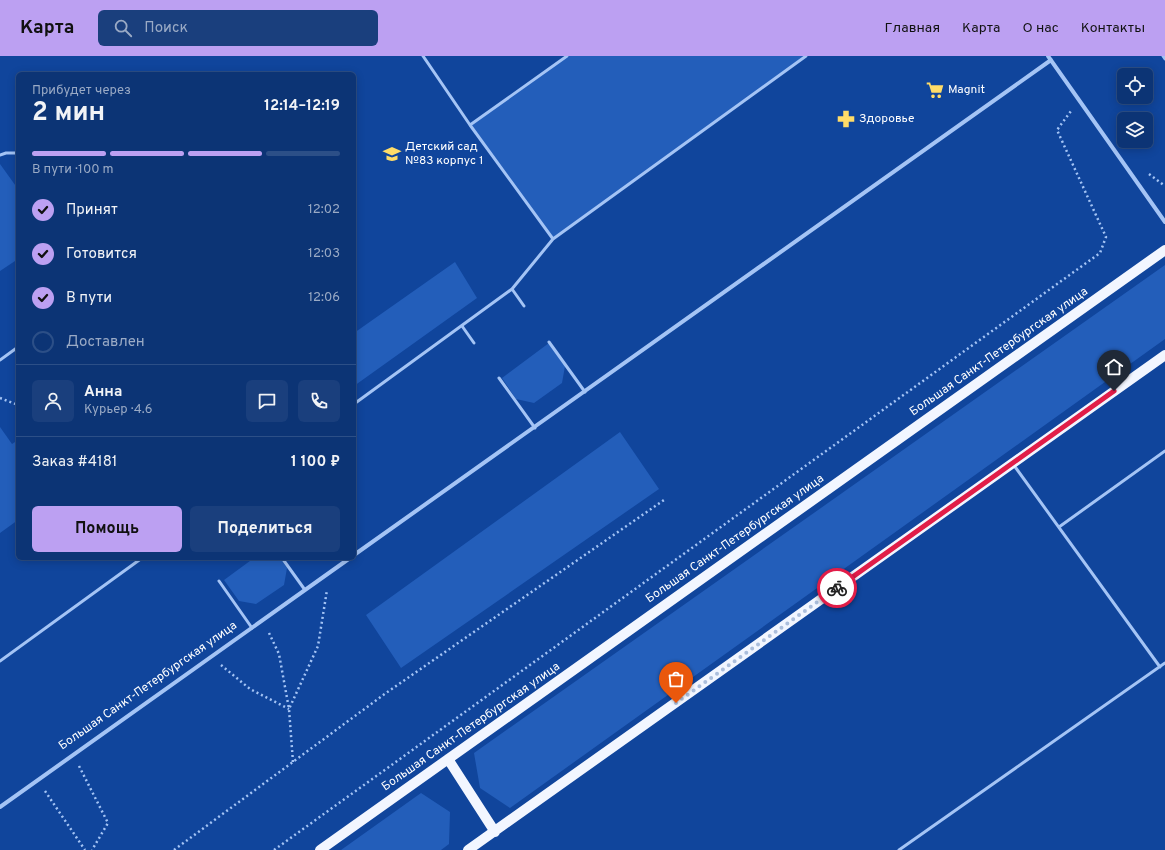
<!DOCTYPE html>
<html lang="ru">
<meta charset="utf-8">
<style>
body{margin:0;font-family:Overpass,sans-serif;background:#1a3f7d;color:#f1f3f6;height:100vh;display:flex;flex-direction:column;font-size:15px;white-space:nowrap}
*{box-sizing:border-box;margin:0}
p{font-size:13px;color:#9aaac5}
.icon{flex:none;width:22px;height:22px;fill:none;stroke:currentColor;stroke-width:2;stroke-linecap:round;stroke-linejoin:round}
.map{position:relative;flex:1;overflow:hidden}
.drawer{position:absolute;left:16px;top:16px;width:340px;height:488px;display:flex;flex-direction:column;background:#0c3475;border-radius:6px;box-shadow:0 2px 10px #0003,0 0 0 1px #2c4f87}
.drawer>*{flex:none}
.fabs{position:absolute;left:1117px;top:12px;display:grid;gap:8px}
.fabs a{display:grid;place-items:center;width:36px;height:36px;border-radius:6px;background:#0c3475;box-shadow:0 2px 10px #0003,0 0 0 1px #2c4f87;font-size:20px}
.pin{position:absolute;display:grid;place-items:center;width:34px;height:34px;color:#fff;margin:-41px -17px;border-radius:50% 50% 50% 0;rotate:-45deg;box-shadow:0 0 4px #0007}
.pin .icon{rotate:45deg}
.courier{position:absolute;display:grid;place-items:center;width:40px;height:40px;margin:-20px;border:3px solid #e11d48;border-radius:50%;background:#fff;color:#222;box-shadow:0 1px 5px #0007}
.headline em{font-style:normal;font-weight:700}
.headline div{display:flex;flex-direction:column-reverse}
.headline{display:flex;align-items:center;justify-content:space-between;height:68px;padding:0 16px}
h1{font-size:26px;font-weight:700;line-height:30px}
.bar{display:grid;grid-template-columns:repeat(4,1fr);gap:6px 4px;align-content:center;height:48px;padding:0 16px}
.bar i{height:5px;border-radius:3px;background:#2c4f87}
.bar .current{background:#bca0f2}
.bar p{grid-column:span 4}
.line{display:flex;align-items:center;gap:10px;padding:0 16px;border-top:1px solid #2c4f87}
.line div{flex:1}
.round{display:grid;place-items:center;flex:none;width:42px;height:42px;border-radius:6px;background:#1a3f7d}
ol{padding:0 16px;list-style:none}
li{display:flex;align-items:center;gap:12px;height:44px}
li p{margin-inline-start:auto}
li .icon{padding:4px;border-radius:50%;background:#bca0f2;color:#111;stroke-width:4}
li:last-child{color:#9aaac5}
li i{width:22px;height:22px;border:2px solid #2c4f87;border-radius:50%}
.action{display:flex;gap:8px;margin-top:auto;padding:8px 16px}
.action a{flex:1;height:46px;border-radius:6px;background:#bca0f2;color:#111;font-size:16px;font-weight:700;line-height:46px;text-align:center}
.action a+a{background:#1a3f7d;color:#f1f3f6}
header{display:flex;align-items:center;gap:24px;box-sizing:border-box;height:56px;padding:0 20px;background:#bca0f2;color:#111}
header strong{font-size:19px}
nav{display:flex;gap:22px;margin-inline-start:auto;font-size:14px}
.search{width:280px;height:36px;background:#1a3f7d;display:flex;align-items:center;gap:10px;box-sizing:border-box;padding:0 14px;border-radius:6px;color:#9aaac5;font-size:15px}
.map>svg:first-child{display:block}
.green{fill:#235eba}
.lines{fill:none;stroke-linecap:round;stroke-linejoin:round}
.path{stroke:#a4c4f5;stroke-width:2.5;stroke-dasharray:2 3;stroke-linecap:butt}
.lane{stroke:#a4c4f5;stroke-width:3}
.street{stroke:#a4c4f5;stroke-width:4}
.primary{stroke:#f2f6ff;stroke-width:10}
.done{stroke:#abbedc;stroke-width:4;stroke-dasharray:0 7.2}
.route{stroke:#e11d48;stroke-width:5}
.labels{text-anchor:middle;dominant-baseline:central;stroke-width:3;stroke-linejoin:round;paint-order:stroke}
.poi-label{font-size:12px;fill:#fff;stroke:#10459c;text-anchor:start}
.street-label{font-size:12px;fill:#fff;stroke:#10459c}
</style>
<header>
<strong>Карта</strong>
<div class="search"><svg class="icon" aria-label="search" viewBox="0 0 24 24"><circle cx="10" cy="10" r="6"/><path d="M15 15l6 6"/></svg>Поиск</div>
<nav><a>Главная</a><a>Карта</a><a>О нас</a><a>Контакты</a></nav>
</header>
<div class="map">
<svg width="1165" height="794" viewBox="0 0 1165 794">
<rect width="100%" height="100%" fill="#10459c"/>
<path class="green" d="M567 0H806L553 183 470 69Z
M0 108 18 133V203L0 215Z
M455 206 477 242 354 330V277Z
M1165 209V283L510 752 480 732 474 697Z
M549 287 565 310 562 327 534 347 516 343 502 322Z
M0 371 12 388 18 384V464L0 477Z
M620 376 659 433 401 612 366 559Z
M254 502H280L287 512 284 529 256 548 239 545 224 524Z
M421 737 450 756 449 788 441 794H341Z"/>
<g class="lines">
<path class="path" d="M1149 118 1165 130
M0 342 18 349
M269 577 279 598 289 653
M221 609 250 633 289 653
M293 706 289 653 318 590 327 534
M79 710 108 767 92 794
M45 735 85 794
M174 794 386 637 664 444
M274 794 1100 197 1106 181 1057 74 1071 55"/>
<path class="lane" d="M423 0 470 69
M1163 0 1165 3
M0 99 6 97H18
M553 183 470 69 567 0
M512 233 524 250
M462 270 474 287
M549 286 585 336
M0 304 18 291
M499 322 535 372
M354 348 512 233 553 183 806 0
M1013 408 1160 611
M1059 471 1165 395
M282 502 305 534
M219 525 252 572
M0 605 142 502
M899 794 1165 607"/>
<path class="street" d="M1048 0 1165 166
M354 499 1051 4
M0 751 350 502"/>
<path class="primary" d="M448 703 495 776
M320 794 1165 194
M468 794 1165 299"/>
</g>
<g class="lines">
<path class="done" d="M676 647 837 532"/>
<path class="route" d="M837 532 1114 335"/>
</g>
<defs>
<g id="supermarket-bare" transform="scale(1.38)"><path d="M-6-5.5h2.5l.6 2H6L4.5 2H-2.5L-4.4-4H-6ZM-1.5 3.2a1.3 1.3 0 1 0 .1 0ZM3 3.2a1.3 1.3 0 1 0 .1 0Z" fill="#ffdc68" stroke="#10459c" stroke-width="2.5" paint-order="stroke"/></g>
<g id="pharmacy-bare" transform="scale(1.38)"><path d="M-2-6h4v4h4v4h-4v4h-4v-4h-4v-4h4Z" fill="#ffdc68" stroke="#10459c" stroke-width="2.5" paint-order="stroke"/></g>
<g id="school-bare" transform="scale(1.38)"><path d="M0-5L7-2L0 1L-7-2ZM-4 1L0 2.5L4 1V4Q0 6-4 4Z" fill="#ffdc68" stroke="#10459c" stroke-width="2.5" paint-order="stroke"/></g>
</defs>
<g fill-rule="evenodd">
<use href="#supermarket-bare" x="935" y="34"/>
<use href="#pharmacy-bare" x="846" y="63"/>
<use href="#school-bare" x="392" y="98"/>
</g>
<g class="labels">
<g class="poi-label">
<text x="948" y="34">Magnit</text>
<text x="859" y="63">Здоровье</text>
<text x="405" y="91">Детский сад<tspan x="405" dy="14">№83 корпус 1</tspan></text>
</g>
<g class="street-label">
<text transform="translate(999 296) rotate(-35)">Большая Санкт-Петербургская улица</text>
<text transform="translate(735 483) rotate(-35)">Большая Санкт-Петербургская улица</text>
<text transform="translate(148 630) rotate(-35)">Большая Санкт-Петербургская улица</text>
<text transform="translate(471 671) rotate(-35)">Большая Санкт-Петербургская улица</text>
</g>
</g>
</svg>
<div class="fabs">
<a><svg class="icon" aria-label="locate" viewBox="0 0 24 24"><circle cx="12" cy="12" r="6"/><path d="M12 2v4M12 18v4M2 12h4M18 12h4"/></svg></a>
<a><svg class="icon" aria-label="layers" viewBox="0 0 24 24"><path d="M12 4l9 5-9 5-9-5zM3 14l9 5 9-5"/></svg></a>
</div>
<div class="pin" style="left:676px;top:647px;background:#ea580c"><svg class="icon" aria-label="bag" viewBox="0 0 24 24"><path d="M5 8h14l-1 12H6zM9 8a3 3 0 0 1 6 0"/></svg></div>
<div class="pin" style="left:1114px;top:335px;background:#1f2937"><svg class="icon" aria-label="home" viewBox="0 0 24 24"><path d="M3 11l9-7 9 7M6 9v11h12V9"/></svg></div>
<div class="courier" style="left:837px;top:532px"><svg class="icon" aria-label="bike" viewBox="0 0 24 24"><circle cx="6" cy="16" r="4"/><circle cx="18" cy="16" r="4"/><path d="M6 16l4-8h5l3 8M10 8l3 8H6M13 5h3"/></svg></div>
<section class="drawer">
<div class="headline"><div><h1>2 мин</h1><p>Прибудет через</p></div><em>12:14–12:19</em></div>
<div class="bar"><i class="current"></i><i class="current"></i><i class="current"></i><i></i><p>В пути · 100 m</p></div>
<ol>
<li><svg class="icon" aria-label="check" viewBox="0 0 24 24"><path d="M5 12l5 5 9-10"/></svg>Принят<p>12:02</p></li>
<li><svg class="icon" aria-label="check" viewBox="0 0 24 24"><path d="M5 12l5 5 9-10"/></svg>Готовится<p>12:03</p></li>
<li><svg class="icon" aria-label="check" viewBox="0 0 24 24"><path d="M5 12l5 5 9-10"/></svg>В пути<p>12:06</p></li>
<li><i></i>Доставлен</li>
</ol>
<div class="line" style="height:72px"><a class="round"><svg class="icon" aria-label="person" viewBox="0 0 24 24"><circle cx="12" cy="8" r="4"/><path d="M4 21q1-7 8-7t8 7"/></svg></a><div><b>Анна</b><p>Курьер · 4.6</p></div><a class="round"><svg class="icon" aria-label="chat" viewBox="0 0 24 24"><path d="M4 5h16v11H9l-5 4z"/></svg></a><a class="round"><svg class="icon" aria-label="phone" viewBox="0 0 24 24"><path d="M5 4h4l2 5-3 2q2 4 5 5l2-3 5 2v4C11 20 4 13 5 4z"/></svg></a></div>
<div class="line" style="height:52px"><div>Заказ #4181</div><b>1 100 ₽</b></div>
<div class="action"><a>Помощь</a><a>Поделиться</a></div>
</section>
</div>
